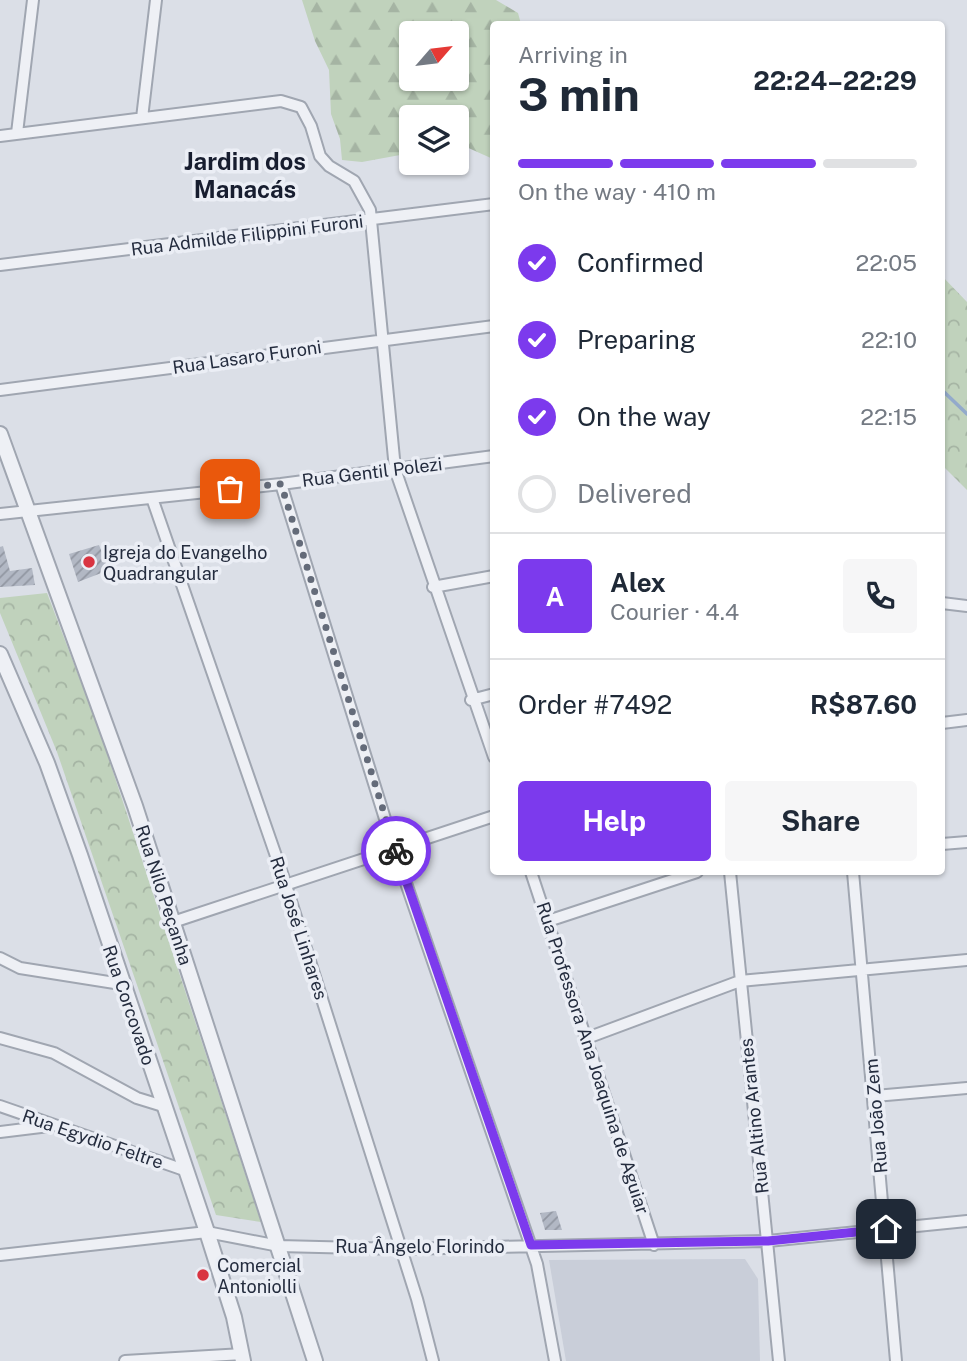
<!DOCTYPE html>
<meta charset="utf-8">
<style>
body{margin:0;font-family:"Public Sans",sans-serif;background:#f6f6f7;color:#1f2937;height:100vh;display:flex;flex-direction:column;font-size:26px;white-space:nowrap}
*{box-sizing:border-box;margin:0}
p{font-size:23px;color:#747a83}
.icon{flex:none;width:38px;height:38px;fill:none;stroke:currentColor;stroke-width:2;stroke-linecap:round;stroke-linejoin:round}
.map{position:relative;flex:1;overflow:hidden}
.drawer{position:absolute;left:490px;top:21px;width:455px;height:854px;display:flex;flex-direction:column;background:#fff;border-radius:7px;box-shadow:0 2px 5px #0004}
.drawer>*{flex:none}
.needle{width:46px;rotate:62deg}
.controls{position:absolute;left:399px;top:21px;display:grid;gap:14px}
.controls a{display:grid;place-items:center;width:70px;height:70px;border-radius:7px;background:#fff;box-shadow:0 2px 5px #0004;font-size:35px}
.pin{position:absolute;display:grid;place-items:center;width:60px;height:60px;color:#fff;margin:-30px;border-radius:14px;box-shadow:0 4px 10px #0006}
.courier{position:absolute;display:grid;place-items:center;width:70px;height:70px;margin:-35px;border:5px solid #7c3aed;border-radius:50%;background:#fff;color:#222;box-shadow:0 2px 9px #0007}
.head em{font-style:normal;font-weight:700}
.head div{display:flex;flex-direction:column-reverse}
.head{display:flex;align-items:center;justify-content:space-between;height:119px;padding:0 28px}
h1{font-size:46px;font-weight:700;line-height:52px}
.bar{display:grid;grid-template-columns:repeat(4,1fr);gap:10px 7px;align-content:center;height:84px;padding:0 28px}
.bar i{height:9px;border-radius:5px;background:#e0e1e3}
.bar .current{background:#7c3aed}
.bar p{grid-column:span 4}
.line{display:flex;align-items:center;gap:18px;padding:0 28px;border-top:2px solid #e0e1e3}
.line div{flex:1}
.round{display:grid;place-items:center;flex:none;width:74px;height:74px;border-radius:7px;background:#f6f6f7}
ol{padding:0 28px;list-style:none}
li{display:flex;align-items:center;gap:21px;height:77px}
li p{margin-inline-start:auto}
li .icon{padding:7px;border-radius:50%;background:#7c3aed;color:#fff;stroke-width:4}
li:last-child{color:#747a83}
li i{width:38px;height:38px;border:4px solid #e0e1e3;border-radius:50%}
.primary-button{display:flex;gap:14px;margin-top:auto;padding:14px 28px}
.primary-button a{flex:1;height:80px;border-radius:7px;background:#7c3aed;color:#fff;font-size:28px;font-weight:700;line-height:80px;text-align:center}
.primary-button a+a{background:#f6f6f7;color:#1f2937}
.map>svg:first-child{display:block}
.built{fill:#c9ced9}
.forest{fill:url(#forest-firs);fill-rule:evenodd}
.park{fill:url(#park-crowns)}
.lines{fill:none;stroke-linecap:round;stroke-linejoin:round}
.stream{stroke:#93aacb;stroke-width:3.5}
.building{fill:url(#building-hatch)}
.minor-casing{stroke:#a0a6b1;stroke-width:14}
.tertiary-casing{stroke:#a0a6b1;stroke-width:18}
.minor{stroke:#eef0f5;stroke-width:10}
.tertiary{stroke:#eef0f5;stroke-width:14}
.done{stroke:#646b79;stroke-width:7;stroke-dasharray:0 12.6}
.route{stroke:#7c3aed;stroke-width:9}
.poi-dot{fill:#d93441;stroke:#ebeef5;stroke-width:2.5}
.labels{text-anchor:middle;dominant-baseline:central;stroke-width:7;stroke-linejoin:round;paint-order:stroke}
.street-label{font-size:18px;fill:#242c3e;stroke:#ebeef5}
.poi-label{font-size:18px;fill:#242c3e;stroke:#ebeef5;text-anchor:start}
.district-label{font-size:24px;font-weight:bold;fill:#171d2f;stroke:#ebeef5}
</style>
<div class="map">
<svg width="967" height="1361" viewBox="0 0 967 1361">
<defs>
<pattern id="forest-firs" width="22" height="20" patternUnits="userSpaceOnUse" patternTransform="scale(1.75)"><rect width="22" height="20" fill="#c0d2bc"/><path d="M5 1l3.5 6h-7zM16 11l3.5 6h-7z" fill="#a5b4a3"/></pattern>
<pattern id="park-crowns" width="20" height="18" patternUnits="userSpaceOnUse" patternTransform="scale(1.75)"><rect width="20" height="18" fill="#c0d2bc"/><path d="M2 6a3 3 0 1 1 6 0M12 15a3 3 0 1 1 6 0" fill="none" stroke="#a5b4a3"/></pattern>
<pattern id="building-hatch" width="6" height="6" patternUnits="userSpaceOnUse" patternTransform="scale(1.75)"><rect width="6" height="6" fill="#b2b8c4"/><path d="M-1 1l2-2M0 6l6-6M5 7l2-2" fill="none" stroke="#9196a1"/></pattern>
</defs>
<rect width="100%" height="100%" fill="#dbdfe7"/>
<path class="built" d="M745 1259 758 1279 760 1361H566L549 1260Z"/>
<path class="forest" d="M302 0H496L518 13 521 24H494L493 159 464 146 457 147V117H411V153L362 162 342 160 340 139 331 114 329 70 315 41ZM411 33H457V79H411Z"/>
<path class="park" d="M942 276 967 302V490L942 465Z
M47 593 100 732 261 1222 216 1215 57 752 0 613V598Z"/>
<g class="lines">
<path class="stream" d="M942 390 967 414"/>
</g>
<path class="building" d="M99 545 109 570 78 582 69 554Z
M3 546 10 571 32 568 35 585 0 587V547Z
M556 1211 562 1230H545L540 1213Z"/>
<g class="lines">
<g class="minor-casing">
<path id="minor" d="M142 118 156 0
M17 133 33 0
M0 136 281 101 301 107 311 126 320 156 329 166 354 181 370 210 395 469 494 757
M0 265 494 204
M0 390 494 326
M281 484 395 851 537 1264 555 1361
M152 498 284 879 417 1299 433 1361
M0 514 281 484 494 456
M433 587 494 576
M942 603 967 606
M471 700 494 694
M942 723 967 720
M942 844 967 842
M531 872 654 1245
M730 872 779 1361
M853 872 896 1361
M548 921 697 872
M173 922 494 816
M0 958 20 968 121 984
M0 1038 54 1053 137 1098 163 1106
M587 1038 740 981 967 960
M875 1096 967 1088
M0 1106 187 1171
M0 1132 49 1126
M0 1255 207 1232 279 1246 400 1249 768 1241 967 1221
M125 1361 243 1354"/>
</g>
<g class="tertiary-casing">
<path id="tertiary" d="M0 434 135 806 315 1361
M0 654 47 763 80 855 207 1232 234 1317 243 1361"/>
</g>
<use href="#minor" class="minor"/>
<use href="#tertiary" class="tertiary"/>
</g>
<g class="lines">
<path class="done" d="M230 489 281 484 396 851"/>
<path class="route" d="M396 851 531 1245 768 1241 886 1229"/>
</g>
<g class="poi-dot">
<circle cx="89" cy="562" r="7"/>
<circle cx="203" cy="1275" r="7"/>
</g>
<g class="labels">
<g class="street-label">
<text transform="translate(247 235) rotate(-7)">Rua Admilde Filippini Furoni</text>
<text transform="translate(247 357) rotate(-8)">Rua Lasaro Furoni</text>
<text transform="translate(372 472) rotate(-7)">Rua Gentil Polezi</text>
<text transform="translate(164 895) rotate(72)">Rua Nilo Peçanha</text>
<text transform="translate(299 928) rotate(72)">Rua José Linhares</text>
<text transform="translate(129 1005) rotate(71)">Rua Corcovado</text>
<text transform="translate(593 1058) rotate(72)">Rua Professora Ana Joaquina de Aguiar</text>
<text transform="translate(754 1116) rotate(-96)">Rua Altino Arantes</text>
<text transform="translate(876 1116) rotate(-95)">Rua João Zem</text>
<text transform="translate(93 1139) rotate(19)">Rua Egydio Feltre</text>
<text x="420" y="1246">Rua Ângelo Florindo</text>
</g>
<g class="poi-label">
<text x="103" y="552">Igreja do Evangelho<tspan x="103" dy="21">Quadrangular</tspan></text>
<text x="217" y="1265">Comercial<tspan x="217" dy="21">Antoniolli</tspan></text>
</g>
<g class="district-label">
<text x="245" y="161">Jardim dos<tspan x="245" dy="28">Manacás</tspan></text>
</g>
</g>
</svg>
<div class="controls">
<a><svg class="needle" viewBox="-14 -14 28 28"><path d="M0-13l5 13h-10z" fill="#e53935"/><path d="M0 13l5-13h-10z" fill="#747a83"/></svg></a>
<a><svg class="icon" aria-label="layers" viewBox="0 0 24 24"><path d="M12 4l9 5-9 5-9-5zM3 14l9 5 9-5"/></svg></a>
</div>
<div class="pin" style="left:230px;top:489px;background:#ea580c"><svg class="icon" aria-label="bag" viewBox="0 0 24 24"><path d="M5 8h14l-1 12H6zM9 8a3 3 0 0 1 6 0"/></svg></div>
<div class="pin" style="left:886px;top:1229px;background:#1f2937"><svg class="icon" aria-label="home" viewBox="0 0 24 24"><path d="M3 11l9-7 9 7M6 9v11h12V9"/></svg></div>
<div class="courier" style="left:396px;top:851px"><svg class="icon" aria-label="bike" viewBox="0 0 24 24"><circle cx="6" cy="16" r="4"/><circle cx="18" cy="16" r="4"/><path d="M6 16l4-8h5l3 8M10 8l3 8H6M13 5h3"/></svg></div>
<section class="drawer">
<div class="head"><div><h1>3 min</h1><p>Arriving in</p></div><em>22:24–22:29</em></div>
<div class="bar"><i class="current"></i><i class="current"></i><i class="current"></i><i></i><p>On the way · 410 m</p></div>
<ol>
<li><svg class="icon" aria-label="check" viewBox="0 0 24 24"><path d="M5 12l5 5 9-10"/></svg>Confirmed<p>22:05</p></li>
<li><svg class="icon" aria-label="check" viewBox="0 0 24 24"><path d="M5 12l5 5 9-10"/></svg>Preparing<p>22:10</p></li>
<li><svg class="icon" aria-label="check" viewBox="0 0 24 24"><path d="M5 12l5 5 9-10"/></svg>On the way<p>22:15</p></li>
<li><i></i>Delivered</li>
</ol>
<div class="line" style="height:126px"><b class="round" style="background:#7c3aed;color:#fff">A</b><div><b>Alex</b><p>Courier · 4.4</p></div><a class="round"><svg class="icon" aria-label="phone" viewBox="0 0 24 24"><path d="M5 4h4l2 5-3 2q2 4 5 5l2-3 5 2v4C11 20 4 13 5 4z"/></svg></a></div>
<div class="line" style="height:91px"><div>Order #7492</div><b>R$87.60</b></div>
<div class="primary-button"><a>Help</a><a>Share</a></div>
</section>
</div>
